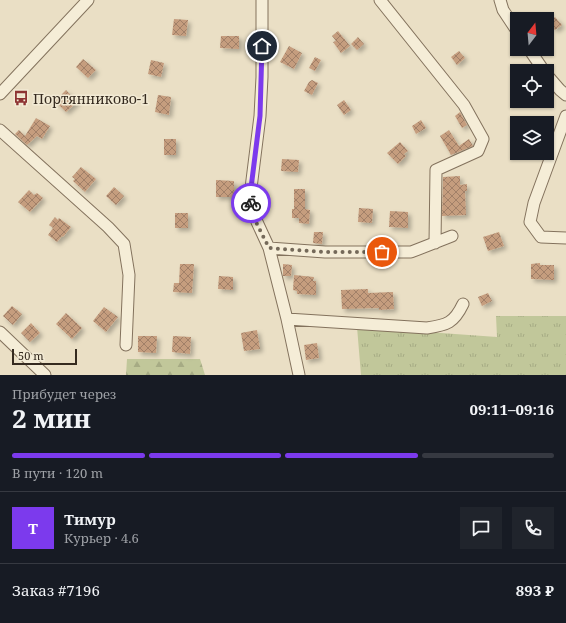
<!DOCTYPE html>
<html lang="ru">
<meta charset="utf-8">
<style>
body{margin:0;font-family:"Noto Serif",serif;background:#20242c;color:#f1f3f6;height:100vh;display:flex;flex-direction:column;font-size:15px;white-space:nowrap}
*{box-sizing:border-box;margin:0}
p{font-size:13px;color:#9ea1a6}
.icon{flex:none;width:22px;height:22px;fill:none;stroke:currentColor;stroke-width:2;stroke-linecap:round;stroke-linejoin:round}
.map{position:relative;height:375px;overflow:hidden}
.details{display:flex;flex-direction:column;background:#171b24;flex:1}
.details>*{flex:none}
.needle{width:26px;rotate:16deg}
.controls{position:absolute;left:510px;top:12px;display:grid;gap:8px}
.controls a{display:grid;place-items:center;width:44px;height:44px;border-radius:0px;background:#171b24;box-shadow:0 1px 3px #0004;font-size:20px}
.scale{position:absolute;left:12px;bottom:10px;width:65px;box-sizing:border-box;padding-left:4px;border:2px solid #352a1f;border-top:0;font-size:11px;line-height:14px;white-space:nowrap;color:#352a1f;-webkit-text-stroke:3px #f2ead4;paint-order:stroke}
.pin{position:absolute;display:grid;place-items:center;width:34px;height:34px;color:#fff;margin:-17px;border:2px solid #fff;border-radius:50%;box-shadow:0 1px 4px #0007}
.courier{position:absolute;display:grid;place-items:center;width:40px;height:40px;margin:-20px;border:3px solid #7c3aed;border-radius:50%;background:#fff;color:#222;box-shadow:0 1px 5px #0007}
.head em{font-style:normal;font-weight:700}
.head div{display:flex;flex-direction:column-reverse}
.head{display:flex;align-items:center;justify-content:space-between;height:68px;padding:0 12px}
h1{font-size:26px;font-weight:700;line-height:30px}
.bar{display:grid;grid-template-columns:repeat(4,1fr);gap:6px 4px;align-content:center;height:48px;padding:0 12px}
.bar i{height:5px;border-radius:3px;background:#363941}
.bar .on{background:#7c3aed}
.bar p{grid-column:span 4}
.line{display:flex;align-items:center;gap:10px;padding:0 12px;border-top:1px solid #363941}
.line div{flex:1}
.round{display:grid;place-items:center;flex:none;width:42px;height:42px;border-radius:0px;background:#20242c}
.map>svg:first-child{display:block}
.grass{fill:url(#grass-tufts)}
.forest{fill:url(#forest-firs)}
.building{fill:url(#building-cross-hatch);filter:url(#shadow)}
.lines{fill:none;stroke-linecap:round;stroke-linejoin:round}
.minor-casing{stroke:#83725d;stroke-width:13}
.minor{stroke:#f5edd7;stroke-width:11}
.done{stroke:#746959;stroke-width:4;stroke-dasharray:0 7.2}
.route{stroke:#7c3aed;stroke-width:5}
.labels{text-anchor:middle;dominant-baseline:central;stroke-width:3;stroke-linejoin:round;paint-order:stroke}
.poi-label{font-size:14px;fill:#352a1f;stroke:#f2ead4;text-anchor:start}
</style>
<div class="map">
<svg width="566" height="375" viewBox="0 0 566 375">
<defs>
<pattern id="grass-tufts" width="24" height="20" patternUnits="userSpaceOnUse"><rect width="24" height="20" fill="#c1c79a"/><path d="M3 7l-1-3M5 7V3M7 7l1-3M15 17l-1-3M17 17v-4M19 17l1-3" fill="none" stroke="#a6ab84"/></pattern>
<pattern id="forest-firs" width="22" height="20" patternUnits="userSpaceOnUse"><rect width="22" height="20" fill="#c1c79a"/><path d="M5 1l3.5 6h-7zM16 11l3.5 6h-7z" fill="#a6ab84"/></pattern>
<pattern id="building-cross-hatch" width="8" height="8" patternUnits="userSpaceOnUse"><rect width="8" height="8" fill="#c59d7e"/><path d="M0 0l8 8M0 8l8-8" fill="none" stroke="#a18067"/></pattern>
<filter id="shadow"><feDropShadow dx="3" dy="3" stdDeviation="2" flood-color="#0004"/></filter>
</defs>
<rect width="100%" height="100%" fill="#eadfc5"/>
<path class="grass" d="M496 316H566V375H361L357 327 497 337Z"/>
<path class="forest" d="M127 359H200L205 375H126Z"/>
<path class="building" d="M555 17 562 25 555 30 549 22Z
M174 19 188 20 186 36 172 35Z
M338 31 350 46 341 53 333 42 336 41 332 36Z
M221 36H239V49L220 48Z
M358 37 364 44 357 50 351 44Z
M289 46 302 53 294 69 280 62Z
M459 51 465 58 457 65 451 57Z
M315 57 321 60 315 71 309 68Z
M83 59 96 70 88 78 76 67Z
M151 60 164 63 161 77 148 74Z
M312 80 318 83 312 95 304 91 309 82Z
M66 90 77 102 66 112 55 101Z
M158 95 171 97 169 115 155 112Z
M344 100 351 110 344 115 337 105Z
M460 112 467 125 462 128 455 116Z
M36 118 50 126 42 139 37 136 27 145 15 134 19 130 25 136Z
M421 120 426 128 416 134 412 126Z
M449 130 459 146 469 139 473 146 451 155 440 136Z
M164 139H176V155H164Z
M400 142 408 151 404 154 406 156 398 164 387 153Z
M282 159 299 160 298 172 281 171Z
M81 167 96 179 85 192 73 181 75 179 72 177Z
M460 176V185L467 184V191H465L466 215 442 216 443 177Z
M216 180 234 181V197H216Z
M114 187 124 196 116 205 106 196Z
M294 189H305V209L310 210 309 224 299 223V218H292V209H294Z
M29 190 34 195 37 193 43 198 30 212 18 202Z
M359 208 373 209 372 223 358 222Z
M390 211 408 212V228L389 227Z
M175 213H188V228H175Z
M55 217 58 220 59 218 71 227 63 237 62 236 57 242 48 235 53 228 49 225Z
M314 232H323L322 244 313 243Z
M499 232 504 246 488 251 483 237Z
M540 263V265H554V280L531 279V264Z
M180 264H194L192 293 173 292 174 283H179Z
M283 264 292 265 291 276H283Z
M294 275 314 277 313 281H316V295L297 294V291L293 290Z
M219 276 233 277V290L218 289Z
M368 289V293L393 292 394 309 379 310V308L342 309 341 290Z
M488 293 492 301 482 306 478 297Z
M12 306 22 314 13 325 3 316Z
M104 307 118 317 106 332 93 321Z
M66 313 82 328 72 339 56 324Z
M31 323 40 333 30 342 21 333Z
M257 330 260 349 244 351 241 333Z
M138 336H157L156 353 138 352Z
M173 336 191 337 190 354 172 352Z
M317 343 319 358 306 360 304 345Z"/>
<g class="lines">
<g class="minor-casing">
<path id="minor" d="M262 0V77L260 116 250 196 257 222 269 248 287 319 299 375
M380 0 464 105 483 139 478 151 436 170 435 243
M500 0 503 10 517 31
M529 49 544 71
M547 75 560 90 566 95
M0 94 88 0
M566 116 534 203 530 222 541 237 566 238
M0 130 108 227 124 244 129 275 126 345
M269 248 325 252H411L452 236
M287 319 427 328C447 325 454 323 463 304
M0 332 45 375"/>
</g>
<use href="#minor" class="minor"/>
</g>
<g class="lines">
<path class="done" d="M251 203 256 222 269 248 325 252H382"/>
<path class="route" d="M251 203 250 196 260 116 262 46"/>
</g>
<defs>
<g id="bus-bare" transform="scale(1.2)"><path d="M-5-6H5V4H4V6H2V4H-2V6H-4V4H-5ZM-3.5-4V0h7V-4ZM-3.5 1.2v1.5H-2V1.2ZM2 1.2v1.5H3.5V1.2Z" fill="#8d3332" stroke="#f2ead4" stroke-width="2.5" paint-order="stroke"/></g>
</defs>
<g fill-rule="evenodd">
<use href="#bus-bare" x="21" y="98"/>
</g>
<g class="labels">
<g class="poi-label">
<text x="33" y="98">Портянниково-1</text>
</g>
</g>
</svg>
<div class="controls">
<a><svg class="needle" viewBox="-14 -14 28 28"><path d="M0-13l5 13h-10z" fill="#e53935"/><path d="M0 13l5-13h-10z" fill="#9ea1a6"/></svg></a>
<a><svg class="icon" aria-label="locate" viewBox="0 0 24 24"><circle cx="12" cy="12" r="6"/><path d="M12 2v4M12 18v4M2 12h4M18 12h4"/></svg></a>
<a><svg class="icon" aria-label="layers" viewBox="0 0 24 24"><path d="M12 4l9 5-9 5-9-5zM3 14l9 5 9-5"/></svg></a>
</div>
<div class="scale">50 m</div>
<div class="pin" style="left:382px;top:252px;background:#ea580c"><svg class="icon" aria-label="bag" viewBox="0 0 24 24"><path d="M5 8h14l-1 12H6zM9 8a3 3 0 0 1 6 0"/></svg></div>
<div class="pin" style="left:262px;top:46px;background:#1f2937"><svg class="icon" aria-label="home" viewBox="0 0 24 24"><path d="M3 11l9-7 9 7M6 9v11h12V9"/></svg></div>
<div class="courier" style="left:251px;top:203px"><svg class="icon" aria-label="bike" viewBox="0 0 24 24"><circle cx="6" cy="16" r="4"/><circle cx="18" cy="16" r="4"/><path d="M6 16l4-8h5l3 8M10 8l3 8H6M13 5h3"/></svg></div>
</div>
<section class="details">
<div class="head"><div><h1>2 мин</h1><p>Прибудет через</p></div><em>09:11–09:16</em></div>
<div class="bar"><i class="on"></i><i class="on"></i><i class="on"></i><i></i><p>В пути · 120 m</p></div>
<div class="line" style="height:72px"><b class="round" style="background:#7c3aed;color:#fff">Т</b><div><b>Тимур</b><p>Курьер · 4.6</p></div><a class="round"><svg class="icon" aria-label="chat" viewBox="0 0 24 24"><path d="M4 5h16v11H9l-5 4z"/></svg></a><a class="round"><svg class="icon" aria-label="phone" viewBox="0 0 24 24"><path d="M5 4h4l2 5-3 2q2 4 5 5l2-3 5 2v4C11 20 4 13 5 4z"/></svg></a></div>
<div class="line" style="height:52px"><div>Заказ #7196</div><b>893 ₽</b></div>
</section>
